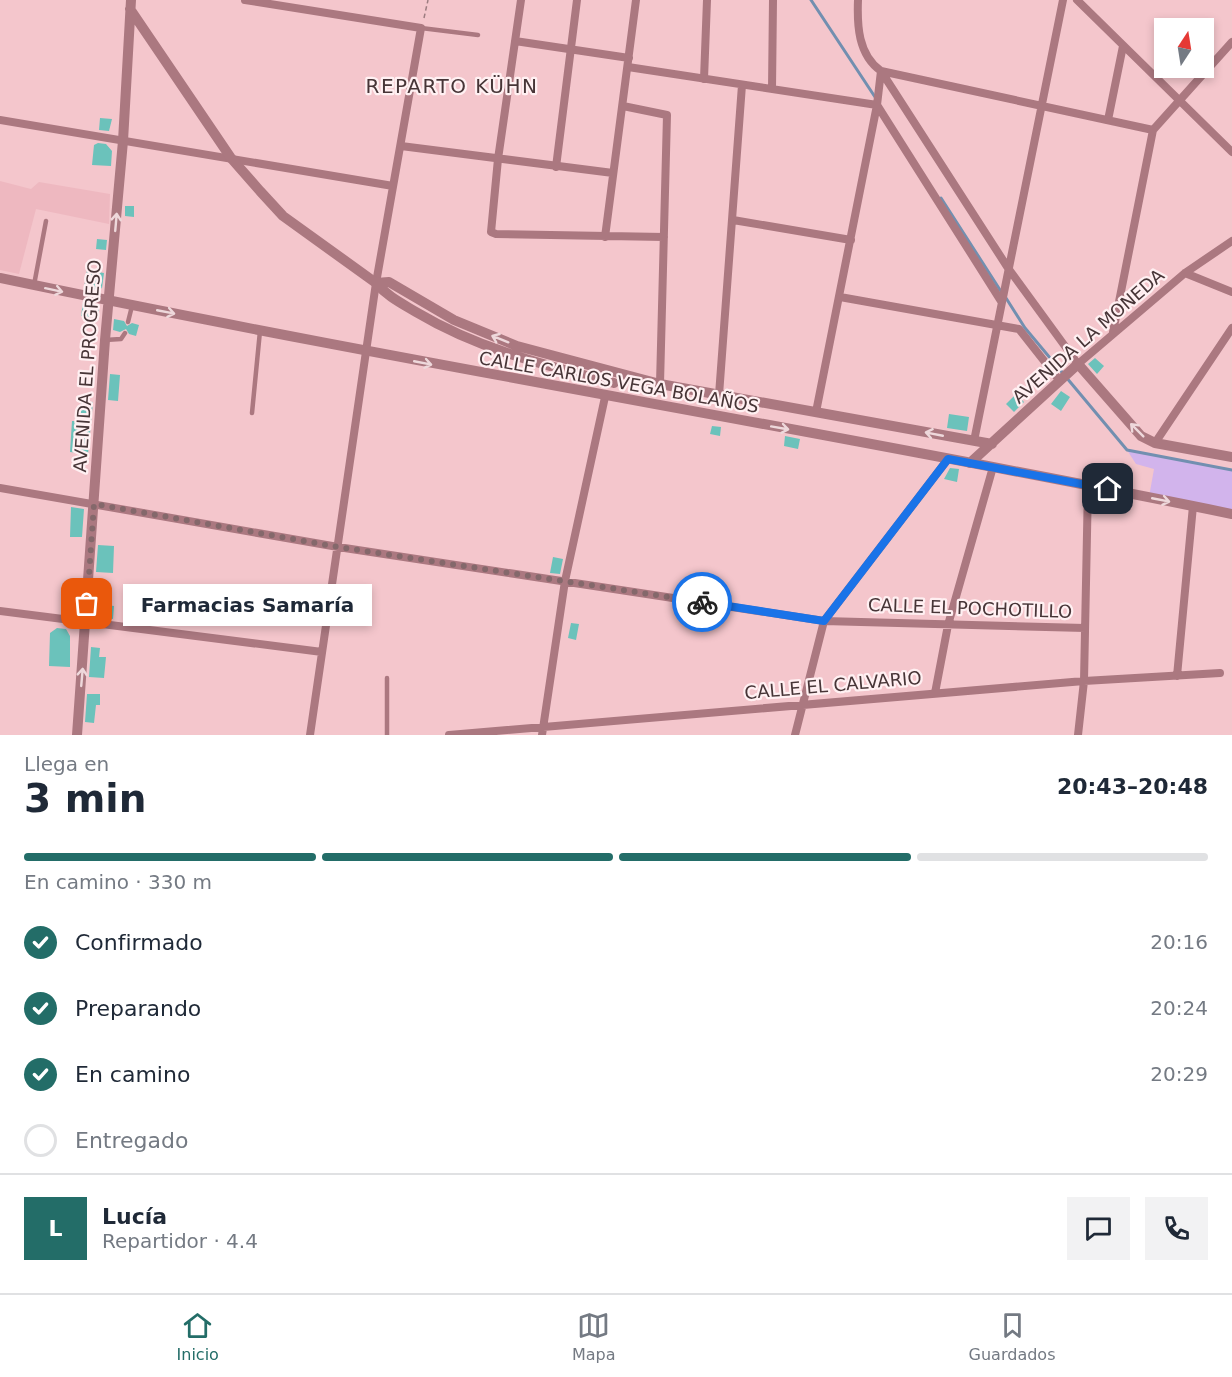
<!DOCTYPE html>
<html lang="es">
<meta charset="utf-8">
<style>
body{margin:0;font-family:"DejaVu Sans",sans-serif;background:#f2f2f3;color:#1f2937;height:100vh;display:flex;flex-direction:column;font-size:22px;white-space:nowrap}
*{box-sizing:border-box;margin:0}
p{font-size:20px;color:#747a83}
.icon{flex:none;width:33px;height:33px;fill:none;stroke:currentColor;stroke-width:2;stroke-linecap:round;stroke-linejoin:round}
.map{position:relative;height:735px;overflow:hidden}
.side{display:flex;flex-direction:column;background:#fff;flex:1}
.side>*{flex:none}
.needle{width:39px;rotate:12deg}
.tools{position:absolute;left:1154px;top:18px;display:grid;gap:12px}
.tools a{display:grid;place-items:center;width:60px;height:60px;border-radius:0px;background:#fff;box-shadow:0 3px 9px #0003;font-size:30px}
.pin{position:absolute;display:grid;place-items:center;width:51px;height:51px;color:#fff;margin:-26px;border-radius:12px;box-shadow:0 3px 9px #0006}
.courier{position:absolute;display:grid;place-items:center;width:60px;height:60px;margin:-30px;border:4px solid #1a73e8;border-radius:50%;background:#fff;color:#222;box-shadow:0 2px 8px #0007}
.bubble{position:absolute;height:42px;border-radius:0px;background:#fff;box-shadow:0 3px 9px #0003;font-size:20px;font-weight:600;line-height:42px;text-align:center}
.overview em{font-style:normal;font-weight:600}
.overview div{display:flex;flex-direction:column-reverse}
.overview{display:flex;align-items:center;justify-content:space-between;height:102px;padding:0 24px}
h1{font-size:39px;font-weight:600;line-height:45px}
.bar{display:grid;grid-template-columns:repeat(4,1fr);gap:9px 6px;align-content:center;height:72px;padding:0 24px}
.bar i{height:8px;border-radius:4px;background:#e0e1e3}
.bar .active{background:#236d68}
.bar p{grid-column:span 4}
.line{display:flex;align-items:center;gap:15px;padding:0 24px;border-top:2px solid #e0e1e3}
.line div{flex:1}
.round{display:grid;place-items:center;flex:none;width:63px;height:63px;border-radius:0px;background:#f2f2f3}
ol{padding:0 24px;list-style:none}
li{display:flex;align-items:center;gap:18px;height:66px}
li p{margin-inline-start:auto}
li .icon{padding:6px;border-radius:50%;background:#236d68;color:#fff;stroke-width:4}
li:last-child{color:#747a83}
li i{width:33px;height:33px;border:3px solid #e0e1e3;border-radius:50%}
.tab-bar{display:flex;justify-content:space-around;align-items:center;height:84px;border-top:2px solid #e0e1e3;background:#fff;font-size:16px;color:#747a83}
.tab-bar a{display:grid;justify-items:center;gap:3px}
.tab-bar .active{color:#236d68}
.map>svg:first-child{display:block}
.built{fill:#eeb8c0}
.green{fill:#d2b4ec}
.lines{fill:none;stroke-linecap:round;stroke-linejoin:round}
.stream{stroke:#728fb0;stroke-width:3}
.building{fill:#6bc2bb}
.path{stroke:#9c7c80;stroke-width:1.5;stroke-dasharray:4.5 3;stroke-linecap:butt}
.service{stroke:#ab7880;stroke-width:4.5}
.minor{stroke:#ab7880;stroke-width:8}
.tertiary{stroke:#ab7880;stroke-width:10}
.oneway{stroke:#eed8db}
.done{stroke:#84686b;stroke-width:6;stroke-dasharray:0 10.8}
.route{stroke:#1a73e8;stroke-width:8}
.labels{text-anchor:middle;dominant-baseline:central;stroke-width:4.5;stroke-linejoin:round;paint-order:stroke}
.street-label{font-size:18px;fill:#473537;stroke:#fff0f2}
.neighbourhood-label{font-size:20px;letter-spacing:1.5px;fill:#473537;stroke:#fff0f2}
</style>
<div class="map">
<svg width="1232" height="735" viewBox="0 0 1232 735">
<rect width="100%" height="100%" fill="#f4c6cc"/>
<path class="built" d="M0 181 31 189 39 182 110 194 109 224 36 209 19 274 0 270Z"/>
<path class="green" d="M1127 450 1232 470V514L1149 497 1154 469 1136 464Z"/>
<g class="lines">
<path class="stream" d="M811 0 875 97
M941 198 1002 293
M1006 298 1025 328 1127 450 1232 470"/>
</g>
<path class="building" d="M100 118 112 119 109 131 99 130Z
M98 143 106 144 112 151 111 166 92 165 94 145Z
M125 206H134V217L125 216Z
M97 239 107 240 106 250 96 249Z
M87 270 104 273 102 288 98 290 84 288Z
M83 303 99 306V318L81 316Z
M114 319 124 321 127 326 132 323 139 325 136 336 129 334 126 329 120 332 113 330Z
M1095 358 1104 366 1097 374 1088 364Z
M110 374 120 375 118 401 108 400Z
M1061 391 1070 397 1061 411 1051 404Z
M1016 394 1024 402 1014 412 1006 404Z
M81 401 93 402 88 454 70 452 72 421H80Z
M949 414 969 417 967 431 947 428Z
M712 426 721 427 720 436 710 434Z
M785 436 800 439 798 449 784 446Z
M950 468 959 469 957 482 944 479Z
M71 507 84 509 82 537H70Z
M98 545 114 546 113 573 96 572Z
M553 557 563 559 560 574 550 573Z
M95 591 106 592 105 605 114 606 113 619 93 616Z
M571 623 579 624 576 640 568 638Z
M57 628 66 629 70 636V667L49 666 50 633Z
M91 647 100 648 99 657H106L104 678 89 677Z
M87 694H100V705H96L94 723 85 722Z"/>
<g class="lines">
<path class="path" d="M424 18 428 0"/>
<path class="service" d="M421 28 478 35
M34 285 46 221
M128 322 132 306
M105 340 121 339 125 333
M252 413 260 331
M387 678V735"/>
<path class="minor" d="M245 0 421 28 376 283 310 735
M521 0 498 159 491 232 496 234 664 237
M858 0C857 25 858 55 881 71L1153 130
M1077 0 1232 152
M515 41 629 58
M628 67 877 105 1001 301
M881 71 1008 268 1078 364 1185 273 1232 241
M704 79 707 0
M772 89 773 0
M623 106 667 115 660 384
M0 120 393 186
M1108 120 1123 46
M401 146 613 173
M556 167 577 0
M733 220 851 240
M605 237 636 0
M1185 273 1232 292
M840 297 1019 329 1060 381
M1113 332 1153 130 1232 42
M719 395 742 85
M816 412 877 105 881 71
M974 441 1063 0
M1155 443 1232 328
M0 488 338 547 824 621 1085 628
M0 611 322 652
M1177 676 1193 506
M935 693 948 625 993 467
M449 735 1084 681 1220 673
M542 735 565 581 605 397
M795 735 824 621 948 459
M1078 735 1084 681 1088 485"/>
<path class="tertiary" d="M130 9 231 158 260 191 283 216 376 283C387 296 401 303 416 312 478 349 544 365 614 383
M0 278C409 364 822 430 1232 514
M376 283 389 282 454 320 517 346 660 384 992 444
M970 463 1078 364 1141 436 1155 443 1232 457
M77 735 105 340 123 141 131 0"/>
</g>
<defs><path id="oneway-shaft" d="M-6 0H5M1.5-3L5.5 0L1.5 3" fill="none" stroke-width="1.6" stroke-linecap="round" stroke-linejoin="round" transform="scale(1.5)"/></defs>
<g class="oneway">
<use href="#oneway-shaft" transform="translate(116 222) rotate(-85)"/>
<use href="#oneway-shaft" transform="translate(54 290) rotate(12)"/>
<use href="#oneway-shaft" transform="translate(166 312) rotate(11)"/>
<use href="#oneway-shaft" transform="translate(500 339) rotate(-158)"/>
<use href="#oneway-shaft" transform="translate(423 363) rotate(11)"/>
<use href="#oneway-shaft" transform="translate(780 428) rotate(10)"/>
<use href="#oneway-shaft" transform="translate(1137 430) rotate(-135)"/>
<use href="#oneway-shaft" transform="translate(934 434) rotate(-169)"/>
<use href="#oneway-shaft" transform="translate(1161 500) rotate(11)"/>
<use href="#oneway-shaft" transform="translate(82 677) rotate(-85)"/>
</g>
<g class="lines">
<path class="done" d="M87 604 94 504 338 547 702 602"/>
<path class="route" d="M702 602 824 621 948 459 1108 489"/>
</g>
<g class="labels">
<g class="street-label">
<text transform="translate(1088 336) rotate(-41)">AVENIDA LA MONEDA</text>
<text transform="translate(87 366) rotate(-86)">AVENIDA EL PROGRESO</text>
<text transform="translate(619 382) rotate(10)">CALLE CARLOS VEGA BOLAÑOS</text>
<text transform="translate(970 608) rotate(2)">CALLE EL POCHOTILLO</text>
<text transform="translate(833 685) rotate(-5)">CALLE EL CALVARIO</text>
</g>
<g class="neighbourhood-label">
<text x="452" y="86">REPARTO KÜHN</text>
</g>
</g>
</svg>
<div class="tools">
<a><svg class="needle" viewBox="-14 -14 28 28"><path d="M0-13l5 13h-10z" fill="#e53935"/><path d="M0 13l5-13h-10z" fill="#747a83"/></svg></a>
</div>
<div class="pin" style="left:87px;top:604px;background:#ea580c"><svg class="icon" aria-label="bag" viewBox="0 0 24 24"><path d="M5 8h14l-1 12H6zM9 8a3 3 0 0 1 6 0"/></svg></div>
<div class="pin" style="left:1108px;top:489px;background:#1f2937"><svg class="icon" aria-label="home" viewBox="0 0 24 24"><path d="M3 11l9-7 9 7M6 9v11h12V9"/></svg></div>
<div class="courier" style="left:702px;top:602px"><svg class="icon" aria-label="bike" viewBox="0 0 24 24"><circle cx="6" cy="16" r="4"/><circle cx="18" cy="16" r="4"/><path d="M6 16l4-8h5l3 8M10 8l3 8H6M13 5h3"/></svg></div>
<div class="bubble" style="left:123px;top:584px;width:249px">Farmacias Samaría</div>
</div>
<section class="side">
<div class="overview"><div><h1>3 min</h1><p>Llega en</p></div><em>20:43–20:48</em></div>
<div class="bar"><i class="active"></i><i class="active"></i><i class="active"></i><i></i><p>En camino · 330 m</p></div>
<ol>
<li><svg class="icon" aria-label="check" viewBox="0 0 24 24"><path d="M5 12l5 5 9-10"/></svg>Confirmado<p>20:16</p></li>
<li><svg class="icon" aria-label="check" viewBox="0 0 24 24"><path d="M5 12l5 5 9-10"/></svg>Preparando<p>20:24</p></li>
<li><svg class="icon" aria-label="check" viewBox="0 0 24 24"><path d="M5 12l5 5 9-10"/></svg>En camino<p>20:29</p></li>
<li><i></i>Entregado</li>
</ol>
<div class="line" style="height:108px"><b class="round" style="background:#236d68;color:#fff">L</b><div><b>Lucía</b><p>Repartidor · 4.4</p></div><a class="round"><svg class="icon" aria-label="chat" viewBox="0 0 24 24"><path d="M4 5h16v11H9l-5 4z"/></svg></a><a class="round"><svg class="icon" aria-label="phone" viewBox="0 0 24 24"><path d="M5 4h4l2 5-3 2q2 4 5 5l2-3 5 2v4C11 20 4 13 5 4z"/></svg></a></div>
</section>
<nav class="tab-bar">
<a class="active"><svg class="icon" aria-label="home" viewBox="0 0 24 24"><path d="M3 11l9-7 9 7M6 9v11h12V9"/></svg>Inicio</a>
<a><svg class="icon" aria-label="map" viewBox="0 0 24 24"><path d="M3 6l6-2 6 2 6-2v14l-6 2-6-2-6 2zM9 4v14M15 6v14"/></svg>Mapa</a>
<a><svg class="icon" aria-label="saved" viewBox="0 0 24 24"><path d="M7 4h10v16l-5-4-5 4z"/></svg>Guardados</a>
</nav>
